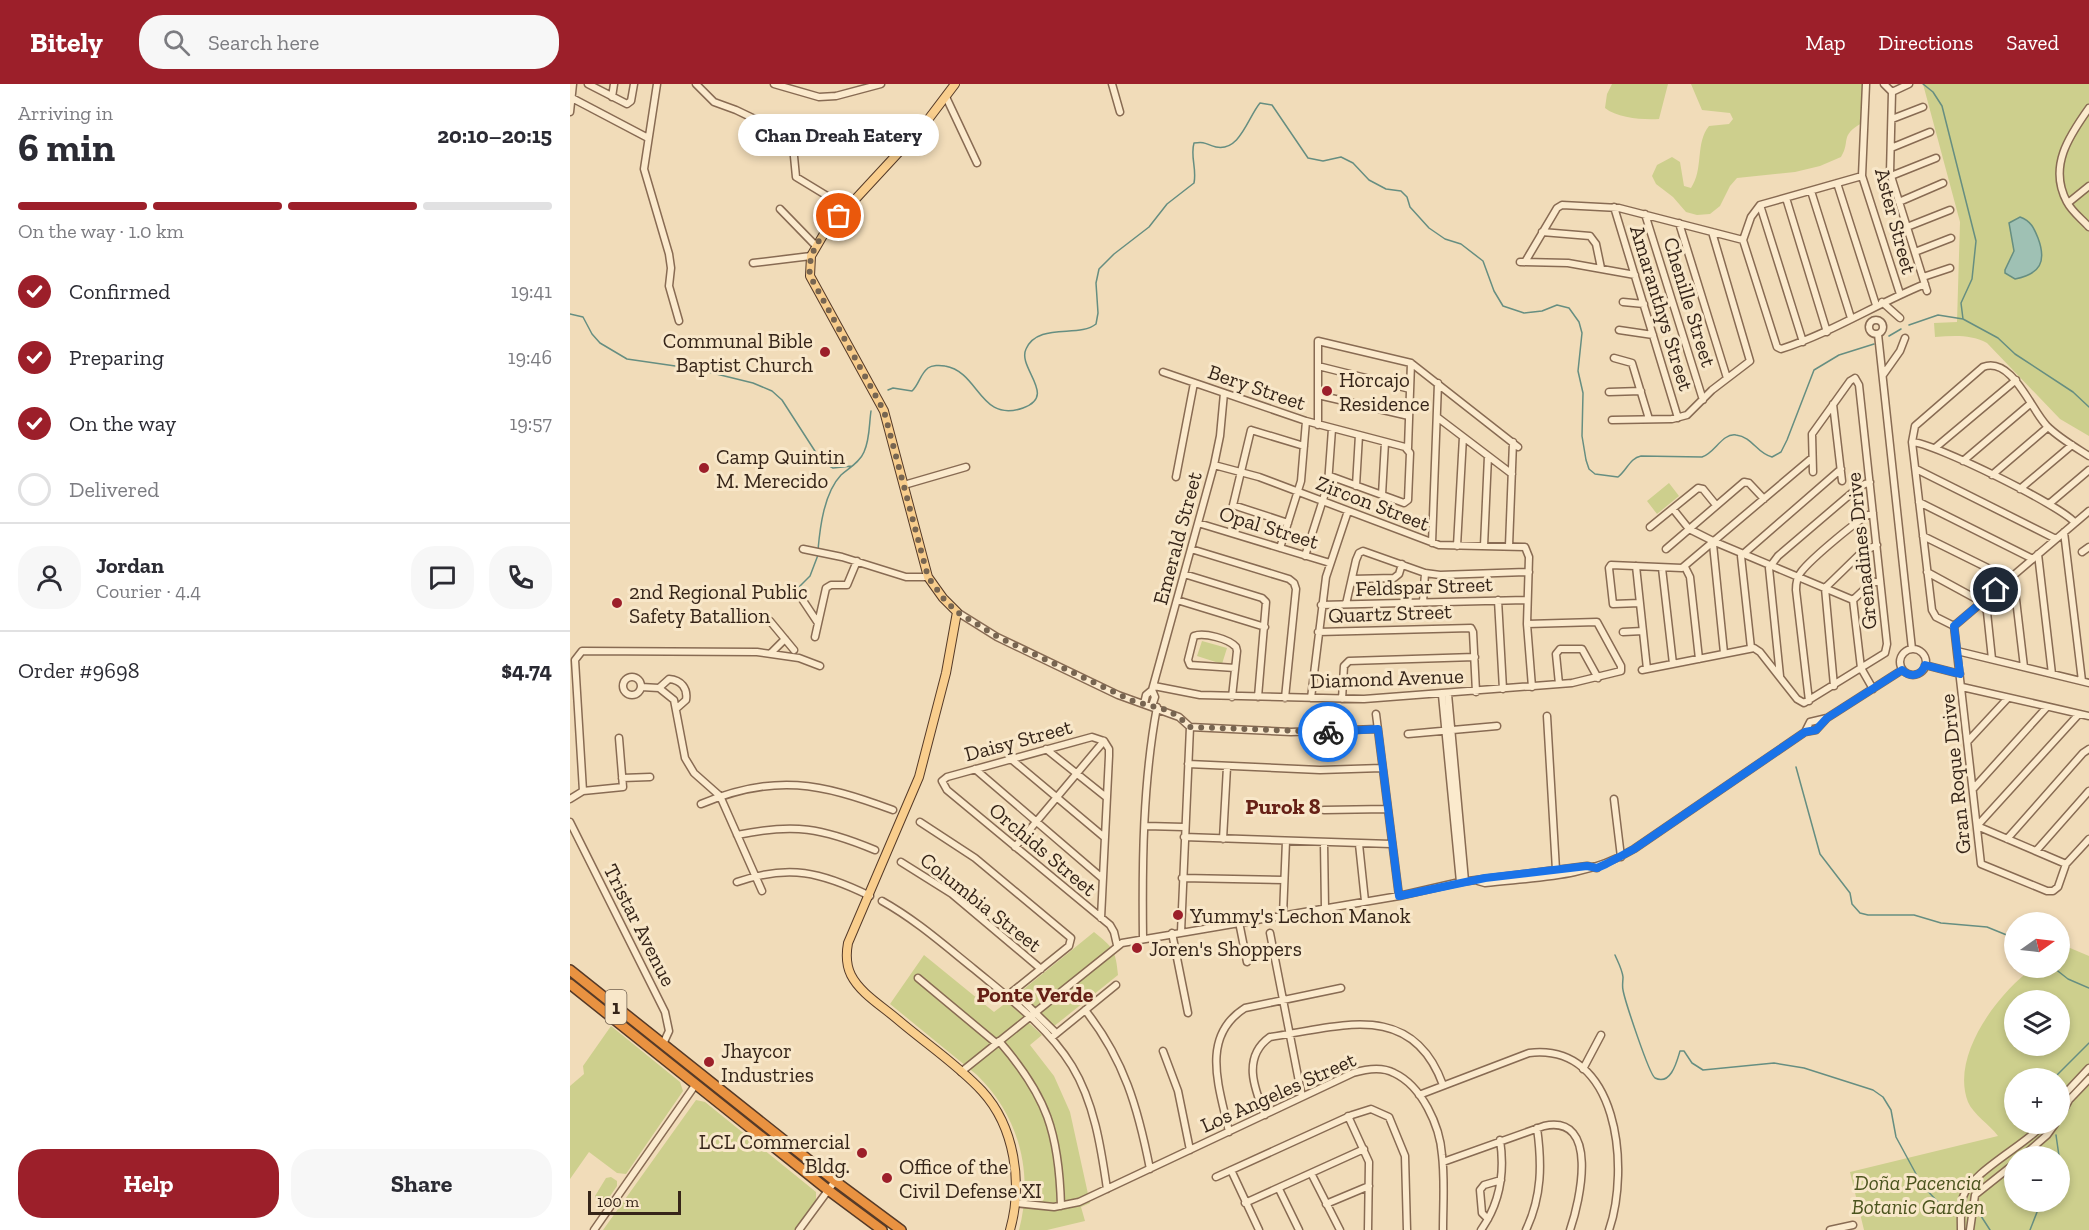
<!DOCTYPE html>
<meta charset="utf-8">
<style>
body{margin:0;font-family:"Zilla Slab",serif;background:#f7f7f7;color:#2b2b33;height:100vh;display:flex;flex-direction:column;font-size:22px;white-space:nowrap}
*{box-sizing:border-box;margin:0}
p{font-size:20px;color:#7c7c81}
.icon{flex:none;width:33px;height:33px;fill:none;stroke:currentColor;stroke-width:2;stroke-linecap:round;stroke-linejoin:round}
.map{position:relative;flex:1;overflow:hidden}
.side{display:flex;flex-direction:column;background:#fff;width:570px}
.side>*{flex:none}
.needle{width:39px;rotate:76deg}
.buttons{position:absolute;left:1434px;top:828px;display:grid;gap:12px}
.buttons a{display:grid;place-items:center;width:66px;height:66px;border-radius:50%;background:#fff;box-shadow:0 3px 9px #0003;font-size:30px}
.scale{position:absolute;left:18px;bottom:15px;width:93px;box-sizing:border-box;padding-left:6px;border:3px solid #362519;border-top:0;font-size:16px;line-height:21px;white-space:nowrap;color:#362519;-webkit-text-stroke:4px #f8e7c9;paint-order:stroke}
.pin{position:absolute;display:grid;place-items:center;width:51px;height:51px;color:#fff;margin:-26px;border:3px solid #fff;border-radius:50%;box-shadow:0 2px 6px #0007}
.courier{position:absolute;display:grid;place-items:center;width:60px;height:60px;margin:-30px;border:4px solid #1a73e8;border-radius:50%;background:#fff;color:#222;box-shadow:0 2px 8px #0007}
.bubble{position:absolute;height:42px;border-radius:21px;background:#fff;box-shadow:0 3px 9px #0003;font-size:20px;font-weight:700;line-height:42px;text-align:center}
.headline em{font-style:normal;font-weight:700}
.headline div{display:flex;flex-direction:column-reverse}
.headline{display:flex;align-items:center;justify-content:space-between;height:102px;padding:0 18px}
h1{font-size:39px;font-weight:700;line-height:45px}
.bar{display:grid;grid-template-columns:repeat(4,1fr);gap:9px 6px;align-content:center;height:72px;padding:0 18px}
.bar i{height:8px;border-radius:4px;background:#e1e1e2}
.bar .active{background:#9c1f2a}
.bar p{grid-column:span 4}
.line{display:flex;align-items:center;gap:15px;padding:0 18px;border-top:2px solid #e1e1e2}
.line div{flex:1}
.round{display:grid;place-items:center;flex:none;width:63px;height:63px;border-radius:24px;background:#f7f7f7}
ol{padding:0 18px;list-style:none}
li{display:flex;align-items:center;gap:18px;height:66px}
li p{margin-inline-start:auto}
li .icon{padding:6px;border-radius:50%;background:#9c1f2a;color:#fff;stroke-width:4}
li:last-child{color:#7c7c81}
li i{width:33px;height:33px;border:3px solid #e1e1e2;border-radius:50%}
.primary-button{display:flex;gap:12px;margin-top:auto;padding:12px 18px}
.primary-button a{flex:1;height:69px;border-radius:24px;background:#9c1f2a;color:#fff;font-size:24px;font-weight:700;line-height:69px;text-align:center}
.primary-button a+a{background:#f7f7f7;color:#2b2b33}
header{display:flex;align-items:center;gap:36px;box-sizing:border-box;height:84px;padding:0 30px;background:#9c1f2a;color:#fff}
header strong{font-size:28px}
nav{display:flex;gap:33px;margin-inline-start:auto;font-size:21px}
.search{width:420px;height:54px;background:#f7f7f7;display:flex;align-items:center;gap:15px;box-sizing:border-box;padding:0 21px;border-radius:24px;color:#7c7c81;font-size:22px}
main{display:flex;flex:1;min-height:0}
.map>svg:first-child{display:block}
.green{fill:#cdcf8d;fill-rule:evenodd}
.water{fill:#9fc1b4;stroke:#668e81;stroke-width:1.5}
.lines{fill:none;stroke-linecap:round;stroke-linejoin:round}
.stream{stroke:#668e81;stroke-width:1.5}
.minor-casing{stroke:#886b53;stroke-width:9}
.major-casing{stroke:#553a28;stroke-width:10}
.highway-casing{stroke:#553a28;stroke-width:12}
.minor{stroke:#fbeacd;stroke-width:6}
.major{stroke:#f9ce8d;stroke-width:8}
.highway{stroke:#e99241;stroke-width:9}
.done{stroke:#776551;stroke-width:6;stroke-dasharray:0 10.8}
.route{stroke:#1a73e8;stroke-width:8}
.poi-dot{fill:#9c1f2a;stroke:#f8e7c9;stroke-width:2}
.labels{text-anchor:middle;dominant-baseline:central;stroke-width:6;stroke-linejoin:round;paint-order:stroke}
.shield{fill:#f8e7c9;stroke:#705f4e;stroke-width:1.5}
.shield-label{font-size:20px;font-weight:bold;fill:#362519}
.street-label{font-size:21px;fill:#362519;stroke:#f8e7c9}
.poi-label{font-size:21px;fill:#362519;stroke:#f8e7c9;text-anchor:start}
.park-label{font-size:21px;font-style:italic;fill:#4b541e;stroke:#f8e7c9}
.neighbourhood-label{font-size:22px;font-weight:bold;fill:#662016;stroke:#f8e7c9}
</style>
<header>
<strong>Bitely</strong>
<div class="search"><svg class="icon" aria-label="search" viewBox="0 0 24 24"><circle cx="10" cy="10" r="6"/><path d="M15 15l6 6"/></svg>Search here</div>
<nav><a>Map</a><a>Directions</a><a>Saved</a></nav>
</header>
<main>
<section class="side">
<div class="headline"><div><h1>6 min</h1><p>Arriving in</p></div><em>20:10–20:15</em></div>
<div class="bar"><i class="active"></i><i class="active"></i><i class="active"></i><i></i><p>On the way · 1.0 km</p></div>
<ol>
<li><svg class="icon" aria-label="check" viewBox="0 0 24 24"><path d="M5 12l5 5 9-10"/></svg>Confirmed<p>19:41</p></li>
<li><svg class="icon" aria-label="check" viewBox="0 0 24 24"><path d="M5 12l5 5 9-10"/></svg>Preparing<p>19:46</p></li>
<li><svg class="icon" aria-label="check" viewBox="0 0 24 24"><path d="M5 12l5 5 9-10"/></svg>On the way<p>19:57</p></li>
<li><i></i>Delivered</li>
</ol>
<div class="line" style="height:108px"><a class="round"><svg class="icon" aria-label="person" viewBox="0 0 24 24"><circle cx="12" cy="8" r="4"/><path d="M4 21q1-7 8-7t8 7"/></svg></a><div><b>Jordan</b><p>Courier · 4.4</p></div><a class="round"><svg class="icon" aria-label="chat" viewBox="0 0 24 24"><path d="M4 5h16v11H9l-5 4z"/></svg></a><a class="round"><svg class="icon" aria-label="phone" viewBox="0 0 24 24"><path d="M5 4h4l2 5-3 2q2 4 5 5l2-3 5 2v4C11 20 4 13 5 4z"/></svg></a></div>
<div class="line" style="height:78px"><div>Order #9698</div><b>$4.74</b></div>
<div class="primary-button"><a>Help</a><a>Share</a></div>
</section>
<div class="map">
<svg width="1519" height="1146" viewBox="0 0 1519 1146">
<rect width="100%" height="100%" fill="#f1dcb9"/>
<path class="green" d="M1042 0H1098L1089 35C1073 36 1047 34 1035 24L1037 10Z
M1121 0H1293L1292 39C1269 52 1281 57 1271 73L1250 82 1225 88 1167 94 1160 102 1150 122 1140 130 1127 131 1116 128 1103 113 1086 100 1082 92 1087 81 1102 73 1110 78 1114 102 1121 104C1134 85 1125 59 1139 42L1159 40 1163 35 1160 29 1132 26Z
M1353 0H1519V352L1490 335 1417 259C1400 250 1383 252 1365 253L1364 239 1387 238 1390 138Z
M1099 399 1109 412 1087 430 1077 417Z
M632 557 657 564 652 580 627 572Z
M524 848C543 863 546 867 548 891L483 943 470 930 459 939 472 951 460 961 484 992 500 1028 520 1119 511 1123 515 1137 477 1146H449C464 1089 449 1032 407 991L320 920 354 871 424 928 437 918 452 931 462 923 449 909Z
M1500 864 1519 872V1146H1294L1280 1088 1428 1052C1420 1041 1403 1030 1398 1018 1380 972 1428 909 1463 884H1490V866ZM1444 916H1490V962H1444ZM1444 994H1490V1040H1444ZM1444 1072H1490V1118H1444Z
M41 942 110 998 113 1007 56 1090 47 1089 19 1068 0 1095V1002L14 990 13 982Z
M126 1016 135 1018 246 1108V1116L225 1146H33Z
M41 1093 47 1097V1102L36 1118 27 1117 25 1112 36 1094Z"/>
<path class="water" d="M1450 133C1461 137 1464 144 1468 154 1477 178 1470 190 1445 195L1435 189V186L1444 167 1439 139Z"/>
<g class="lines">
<path class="stream" d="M1353 0 1363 8 1372 22 1406 157 1402 195 1391 219 1393 235
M0 230 13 233 22 250 30 259 57 275 126 285 183 299 202 307 212 316 252 378 263 384 282 382
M1339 241 1368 231 1393 235 1428 254 1445 270 1503 308 1519 323
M1319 252 1331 245
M318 306 323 304 342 307C349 301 350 290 358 284 362 281 370 281 375 282 410 288 409 339 453 324 488 312 447 284 456 265 468 238 509 254 526 240L528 229 526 199 529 185 544 170 579 143 597 120 624 99C627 85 620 72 624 59 637 57 636 61 646 63 670 68 678 33 690 19L702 21 738 74 753 77 771 73 783 79 799 96 816 105 831 107 837 113 840 123 859 144 875 155 891 160 913 177 924 207 933 222 954 229 972 227 987 221 999 224 1009 238 1012 249 1008 287 1013 309 1012 352 1016 376 1019 385 1025 390 1048 393C1057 386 1060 374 1071 372L1132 373C1145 369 1152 349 1166 351 1183 353 1186 369 1202 373L1211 368 1217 356 1244 286 1269 271 1304 260
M248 466C250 443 254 409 271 391 279 384 290 378 294 368 300 355 299 340 301 327
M221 511 240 492 248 471
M1226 683 1250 770 1280 809 1282 820 1290 829 1298 831H1344L1371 839 1417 843 1444 854
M1045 871C1048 878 1052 885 1053 893 1053 897 1052 902 1053 906 1055 917 1079 990 1085 994 1101 1002 1107 977 1110 967H1114L1122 979 1133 986 1204 979 1234 984 1303 1006 1313 1013 1321 1026 1326 1053 1352 1101 1368 1118 1385 1127
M1484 884 1498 895 1519 904
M1484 994 1519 959
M1486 1051 1489 1072
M1490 1080V1074
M1407 1131 1411 1132 1420 1146
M1460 1146 1471 1118"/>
<g class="minor-casing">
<path id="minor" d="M18 0 57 20 61 17 64 0
M87 0 74 85 99 170 101 184 99 202 109 237
M126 0 144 18 166 26 214 49 223 62 226 93 277 124
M204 0 249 13 266 12 311 0
M542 0 550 28
M1296 0 1292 92 1330 210
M1314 0 1322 8
M1322 8 1320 89 1357 207
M1322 8 1339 0
M0 13 78 54
M42 13 44 0
M376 13 407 79
M1519 24C1499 52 1478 83 1497 118 1502 128 1512 135 1519 143
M0 28 3 0
M1322 35 1353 23
M1321 64 1360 48
M1292 92 1190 121 1181 133 1173 156 1207 263 1211 265C1261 249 1306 220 1355 200
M1321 92 1366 74
M1267 99 1306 221
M1241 107 1281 234
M1216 114 1257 248
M1329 118 1373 99
M1498 119 1519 102
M1190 121 1233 258
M1044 123 1108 334
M210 125 246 162
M1075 130 1133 316
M1109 139 1157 294
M1337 143 1380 126
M972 148 1020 152 1026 160 1031 184
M1345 168 1381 154
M950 178 998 179 1065 191
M955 178 987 124 992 121 1049 124 1173 156
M183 179 241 172
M1353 193 1380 184
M1053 218 1074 220
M1312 218 1330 234
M1299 243a7 7 0 1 1 14 0a7 7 0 1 1-14 0Z
M1049 246 1083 251
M1308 250 1342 565
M1044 274 1062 279 1079 335
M748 282 840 305
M593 288 736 337 835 363 840 369 838 416 834 419 760 392
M1313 291 1330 267 1335 254
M1039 308 1071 307
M748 311 839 332
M1263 320 1272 397
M867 333 942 390
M1042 336 1102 335 1117 331 1142 306 1180 277 1142 148
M748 341V257L841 279 948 363
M1342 358C1362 358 1494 423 1505 439
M838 364 841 279
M1365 364 1446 296
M1393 377 1460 320
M644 381 689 393 869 461 955 463 959 473 957 540 962 603
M1346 385 1486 455
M1422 391 1478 343
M606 393 624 299
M334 401 396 383
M786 402 789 351
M1450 405 1502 361
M812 411 815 358
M1349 418 1463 475
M1479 420 1519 386
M1103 425 1119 445 1145 458 1283 516
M628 439 760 479
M718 439 663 421 681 346 734 362
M1080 443 1128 404 1133 405 1146 421
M1494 448 1512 597
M1353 452 1440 495 1445 507 1454 583
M862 459 868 299
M1143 460 1154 569
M887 462 893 353
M914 462 918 372
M939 462 943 358
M710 464 731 397 736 337
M233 465 272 473 336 493H358
M621 465 719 495 724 499 726 505 715 614
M1096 465 1174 398 1179 399 1194 415
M1512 468 1519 463
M1468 470 1482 590
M735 472 758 400 762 345
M1066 482 1077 585
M1115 483 1120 493 1129 575
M1092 484 1103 580
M1357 488 1412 518 1417 528 1422 575
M614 490 692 514 696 518 688 613
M782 495 824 494 829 490 832 480
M228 509 248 539
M607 516 695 543
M928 516 933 605
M1283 516 1291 584 1303 605
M1283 516 1300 500 1310 496
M853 518 855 489
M1070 519 1043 520 1039 484 1041 481 1112 484 1242 374
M776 520 786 476 789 469 793 467 855 489 870 491 959 488
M751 521 957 516
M387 528 427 553 548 611 609 633 620 643 721 648 808 645
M200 537 224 566
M1384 542 1366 533 1362 526 1342 358 1345 342 1413 283C1442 272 1461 326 1477 342 1489 354 1505 363 1519 372
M1384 542 1411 780 1477 807H1483L1488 803 1496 780 1519 755
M1384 542 1519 427
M748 548 901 544 903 548 906 608
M1053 548 1073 547
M245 553 256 504 261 501H277L287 477
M1181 564 1171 472 1271 385
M1330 578a13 13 0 1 1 26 0a13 13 0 1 1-26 0Z
M1387 567 1519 599
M201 569 215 555
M1355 581 1390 590
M1072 586 1184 564 1190 568 1227 615 1234 619 1315 569 1317 560 1289 301 1285 294 1280 297 1242 350 1243 388
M1210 592 1199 484 1208 472 1290 402 1300 398
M53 602a9 9 0 1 1 18 0a9 9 0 1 1-18 0Z
M989 600 986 570 990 565H1012L1028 594
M584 602 630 611 794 615 1002 599 1051 587V582L1027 538 957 540
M1264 602 1255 504 1292 468 1307 461
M71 603 89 604 104 616 115 674 124 689 150 712 192 807
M1392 603 1519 632
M89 604 99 595C111 596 118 604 116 616L107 624
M878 610 895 797
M872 611 890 798
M662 613 667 567 666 563C659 555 634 548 624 552L618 576 620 581 665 584
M741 614 756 493 778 427
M772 615 774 582 779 577 905 573
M1239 617 1226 506C1226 499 1227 493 1231 488 1240 476 1291 432 1303 429
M574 620 576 611 582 606
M582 622 585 613 582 606 644 381 650 352 654 309
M806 630 829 812
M977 632 986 786
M1235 648 1246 646 1257 634 1332 586
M838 650 927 642
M534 657 522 653 377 693 372 697 377 706 540 841 544 848 547 861
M1398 657 1438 614
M476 665 536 713
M441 675 534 753
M618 680 750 686 812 684
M405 685 532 794
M52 694 80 693
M1403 705 1477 623
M13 707 5 576 12 567 187 568 229 574 250 582
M13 707 53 703 49 654
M0 715 13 707
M1044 715 1051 773
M131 720C205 689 250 699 323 726
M754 726 817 725
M0 738 95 928 99 947 93 960
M350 738 405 774 501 854 499 862 437 912
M576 742 614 743
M167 751C224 739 252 744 305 766
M614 753 821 760
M653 755 657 683
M1437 755 1513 669 1519 665
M754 759 755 824
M789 760 795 817
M445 763 534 657
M1466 767 1519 707
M331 778 382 810 471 885
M1496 780 1407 742 1509 630
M612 794 714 796
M908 797 915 799C969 793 1016 794 1064 765L1235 648 1240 638 1257 634
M167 798C219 780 251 788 300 812
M312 817C346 836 374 861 404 885 439 914 478 943 502 982 524 1018 531 1063 537 1105
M713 831 716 757
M531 834 539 672V665L534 657
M669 838 677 878
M611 848 620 643
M602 849 618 929
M700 849 732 1013
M573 854C572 778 573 698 587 623
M348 894 426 959
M443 907 486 949
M515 926C554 975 568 1024 580 1085
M481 954 546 901
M429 957C477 1012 489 1049 491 1122
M593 967 608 1007 620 1066
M1013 985 1031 951
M391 988 552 859 829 812 890 798 1017 782 1027 784
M849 1011 959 969C1049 958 1060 1085 1039 1146
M1490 1015 1519 984
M695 1031C684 1004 672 973 700 953 769 943 842 915 873 1001
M778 1032 799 1078 798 1146
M1490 1033 1499 1016 1519 995
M659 1048C650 1005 629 953 675 924L771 904
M1453 1072 1477 1051 1485 1040
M873 1078 974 1042C1030 1030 1010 1117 1000 1146
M661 1086 689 1146
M741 1089 770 1146
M646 1093 782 1031 801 1025 819 1033 835 1072 837 1146
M709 1105 729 1146
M445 1119 484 1123 509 1118 783 989C796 985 811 982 824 989 852 1002 870 1042 872 1071 875 1096 873 1121 873 1146
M675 1119 794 1065
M756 1120 799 1102
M918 1135 912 1129 910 1106 914 1101 931 1096
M24 1146 126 1000
M229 1146 265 1097
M911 1146C930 1119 935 1088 930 1056
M956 1146C972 1112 972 1080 967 1044
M1260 1146 1283 1141
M1391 1146C1391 1135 1390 1123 1393 1113 1401 1088 1454 1062 1474 1040
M1400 1146 1405 1111 1444 1080"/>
</g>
<g class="major-casing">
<path id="major" d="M385 0 354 41 255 148 241 172 240 192 314 327 358 493 373 514 387 528 376 589 349 693 278 859C276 870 276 881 281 891 290 909 312 922 327 935 355 959 387 980 412 1007 445 1043 453 1100 440 1146"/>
</g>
<g class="highway-casing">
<path id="highway" d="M0 886 265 1097 331 1146
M0 900 258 1106 312 1146"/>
</g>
<use href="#minor" class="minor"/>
<use href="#major" class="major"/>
<use href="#highway" class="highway"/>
</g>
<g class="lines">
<path class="done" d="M269 132C253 150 237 167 240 192L314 327 358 493 373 514 387 528 428 553 563 617 597 626 609 633 620 643 758 648"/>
<path class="route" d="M758 648 808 645 829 812 915 794 1017 782 1027 784 1036 780 1064 765 1235 648 1246 646 1257 634 1332 586C1341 594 1351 592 1355 581L1390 590 1384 542 1426 506"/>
</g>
<g class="poi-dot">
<circle cx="255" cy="268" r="6"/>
<circle cx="757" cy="307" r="6"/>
<circle cx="134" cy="384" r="6"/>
<circle cx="47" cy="519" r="6"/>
<circle cx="608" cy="831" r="6"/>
<circle cx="567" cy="864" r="6"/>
<circle cx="139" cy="978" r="6"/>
<circle cx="292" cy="1069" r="6"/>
<circle cx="317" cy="1094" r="6"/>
</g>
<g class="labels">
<rect class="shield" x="35.5" y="906" width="21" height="34" rx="4.5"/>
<g class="shield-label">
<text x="46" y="923">1</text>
</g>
<g class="street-label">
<text transform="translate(1326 137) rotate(75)">Aster Street</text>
<text transform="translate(1120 218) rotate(73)">Chenille Street</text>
<text transform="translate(1092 224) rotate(73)">Amaranthys Street</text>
<text transform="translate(687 303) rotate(19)">Bery Street</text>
<text transform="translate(803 419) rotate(21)">Zircon Street</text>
<text transform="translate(699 443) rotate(17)">Opal Street</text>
<text transform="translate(607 454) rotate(-75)">Emerald Street</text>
<text transform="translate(1291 467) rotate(-96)">Grenadines Drive</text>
<text transform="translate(854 502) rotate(-2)">Feldspar Street</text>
<text transform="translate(820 529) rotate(-2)">Quartz Street</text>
<text transform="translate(817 594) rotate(-2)">Diamond Avenue</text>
<text transform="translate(448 656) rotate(-15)">Daisy Street</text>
<text transform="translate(1385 690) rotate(-96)">Gran Roque Drive</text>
<text transform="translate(473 765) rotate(40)">Orchids Street</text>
<text transform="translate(411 818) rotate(38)">Columbia Street</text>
<text transform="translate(70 841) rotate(63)">Tristar Avenue</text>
<text transform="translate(708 1008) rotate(-24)">Los Angeles Street</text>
</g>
<g class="poi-label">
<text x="243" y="256" text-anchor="end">Communal Bible<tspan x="243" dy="24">Baptist Church</tspan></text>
<text x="769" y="295">Horcajo<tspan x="769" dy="24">Residence</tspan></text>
<text x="146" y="372">Camp Quintin<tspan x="146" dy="24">M. Merecido</tspan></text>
<text x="59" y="507">2nd Regional Public<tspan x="59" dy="24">Safety Batallion</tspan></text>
<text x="620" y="831">Yummy's Lechon Manok</text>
<text x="579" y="864">Joren's Shoppers</text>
<text x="151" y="966">Jhaycor<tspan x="151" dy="24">Industries</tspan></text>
<text x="280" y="1057" text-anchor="end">LCL Commercial<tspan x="280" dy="24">Bldg.</tspan></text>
<text x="329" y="1082">Office of the<tspan x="329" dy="24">Civil Defense XI</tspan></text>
</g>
<g class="park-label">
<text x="1348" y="1098">Doña Pacencia<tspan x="1348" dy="24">Botanic Garden</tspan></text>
</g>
<g class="neighbourhood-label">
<text x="713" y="722">Purok 8</text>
<text x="465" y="910">Ponte Verde</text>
</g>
</g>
</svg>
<div class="buttons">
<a><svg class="needle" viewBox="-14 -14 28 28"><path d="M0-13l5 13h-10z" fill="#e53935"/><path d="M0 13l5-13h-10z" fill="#7c7c81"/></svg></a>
<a><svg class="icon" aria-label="layers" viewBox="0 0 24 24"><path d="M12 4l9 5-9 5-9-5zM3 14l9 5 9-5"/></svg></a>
<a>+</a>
<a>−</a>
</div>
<div class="scale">100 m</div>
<div class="pin" style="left:269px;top:132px;background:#ea580c"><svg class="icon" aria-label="bag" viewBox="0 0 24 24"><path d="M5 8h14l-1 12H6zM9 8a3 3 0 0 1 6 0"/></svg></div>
<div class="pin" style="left:1426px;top:506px;background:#1f2937"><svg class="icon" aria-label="home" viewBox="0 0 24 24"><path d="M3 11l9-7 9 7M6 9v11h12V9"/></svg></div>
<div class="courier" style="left:758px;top:648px"><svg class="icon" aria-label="bike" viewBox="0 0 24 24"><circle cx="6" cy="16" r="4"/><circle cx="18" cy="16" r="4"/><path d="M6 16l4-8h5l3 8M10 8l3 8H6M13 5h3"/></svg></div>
<div class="bubble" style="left:168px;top:30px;width:201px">Chan Dreah Eatery</div>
</div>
</main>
